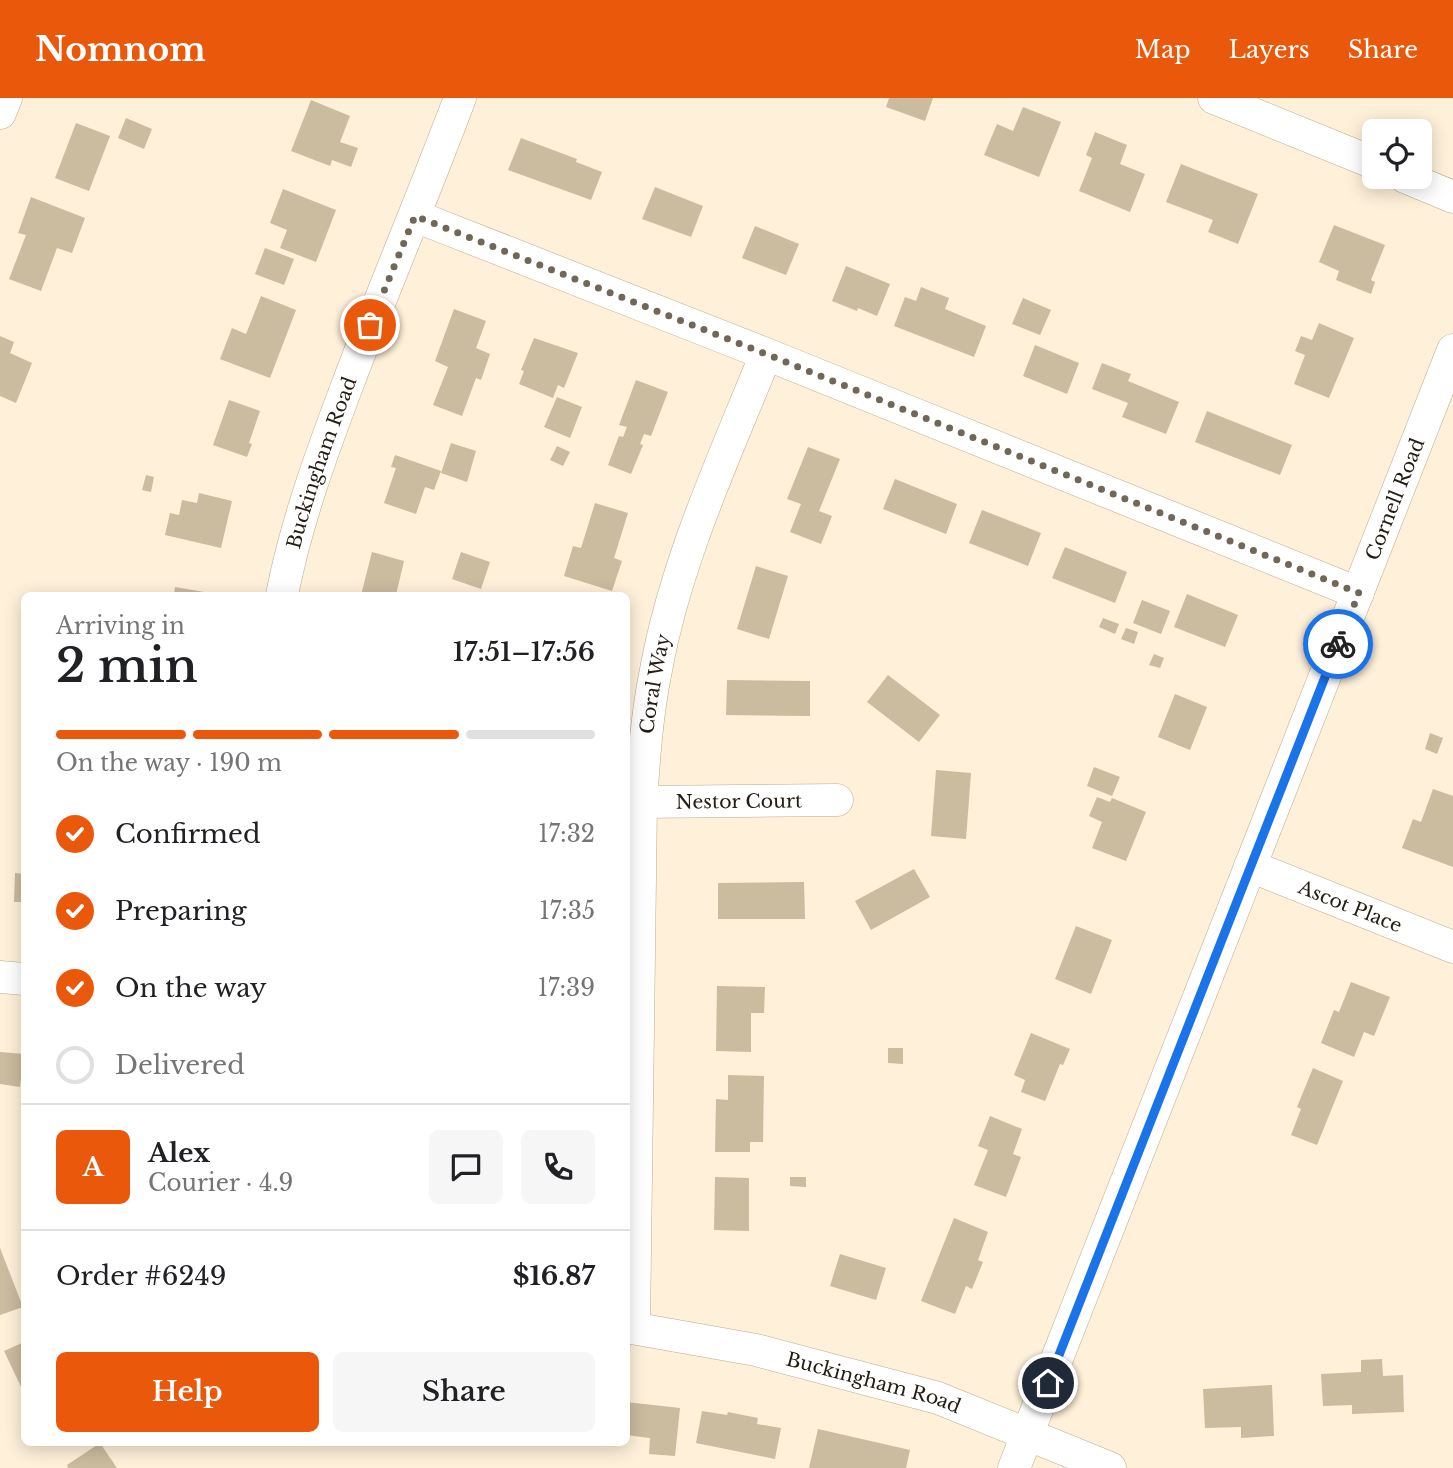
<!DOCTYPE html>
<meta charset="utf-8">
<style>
body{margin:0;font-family:"Libre Baskerville",serif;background:#f6f6f6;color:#202124;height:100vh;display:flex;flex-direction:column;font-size:26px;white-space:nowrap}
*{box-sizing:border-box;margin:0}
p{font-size:23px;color:#757577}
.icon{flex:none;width:38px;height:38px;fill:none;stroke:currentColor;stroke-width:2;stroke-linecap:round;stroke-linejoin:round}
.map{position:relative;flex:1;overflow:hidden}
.sheet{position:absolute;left:21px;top:494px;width:609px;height:854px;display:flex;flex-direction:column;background:#fff;border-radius:10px;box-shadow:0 4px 18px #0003}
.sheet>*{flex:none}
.controls{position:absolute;left:1362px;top:21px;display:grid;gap:14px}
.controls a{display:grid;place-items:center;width:70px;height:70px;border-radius:10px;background:#fff;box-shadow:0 4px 18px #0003;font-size:35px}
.pin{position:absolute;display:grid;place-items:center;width:60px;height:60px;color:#fff;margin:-30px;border:4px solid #fff;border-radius:50%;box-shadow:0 2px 7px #0007}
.courier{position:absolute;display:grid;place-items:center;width:70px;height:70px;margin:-35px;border:5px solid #1a73e8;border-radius:50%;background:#fff;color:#222;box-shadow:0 2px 9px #0007}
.head em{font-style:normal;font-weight:600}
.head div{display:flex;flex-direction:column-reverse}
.head{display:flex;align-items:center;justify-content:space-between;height:119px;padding:0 35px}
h1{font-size:46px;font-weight:600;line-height:52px}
.bar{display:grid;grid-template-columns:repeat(4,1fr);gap:10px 7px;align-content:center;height:84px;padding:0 35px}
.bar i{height:9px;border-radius:5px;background:#e0e0e0}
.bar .on{background:#ea580c}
.bar p{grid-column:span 4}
.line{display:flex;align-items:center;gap:18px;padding:0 35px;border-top:2px solid #e0e0e0}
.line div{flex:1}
.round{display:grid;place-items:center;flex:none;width:74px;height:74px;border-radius:10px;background:#f6f6f6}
ol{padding:0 35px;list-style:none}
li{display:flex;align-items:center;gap:21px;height:77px}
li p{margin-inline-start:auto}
li .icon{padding:7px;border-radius:50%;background:#ea580c;color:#fff;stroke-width:4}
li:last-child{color:#757577}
li i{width:38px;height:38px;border:4px solid #e0e0e0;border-radius:50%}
.action{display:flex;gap:14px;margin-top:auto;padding:14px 35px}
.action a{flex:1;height:80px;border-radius:10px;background:#ea580c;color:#fff;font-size:28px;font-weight:600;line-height:80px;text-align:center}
.action a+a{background:#f6f6f6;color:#202124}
header{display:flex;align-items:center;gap:42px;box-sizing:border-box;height:98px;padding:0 35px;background:#ea580c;color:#fff}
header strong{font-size:33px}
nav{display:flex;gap:38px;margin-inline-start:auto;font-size:24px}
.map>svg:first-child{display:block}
.building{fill:#cbbb9f}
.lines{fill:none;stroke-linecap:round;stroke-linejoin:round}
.minor-casing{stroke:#baab8f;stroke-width:33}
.minor{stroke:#fff;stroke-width:32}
.done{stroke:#706758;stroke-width:7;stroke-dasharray:0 12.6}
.route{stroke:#1a73e8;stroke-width:9}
.labels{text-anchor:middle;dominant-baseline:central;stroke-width:5;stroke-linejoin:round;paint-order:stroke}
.street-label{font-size:19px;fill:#231d13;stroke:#fef0d9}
</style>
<header>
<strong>Nomnom</strong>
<nav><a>Map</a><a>Layers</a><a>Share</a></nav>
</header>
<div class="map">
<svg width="1453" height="1370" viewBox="0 0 1453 1370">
<rect width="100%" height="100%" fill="#fef0d9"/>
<path class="building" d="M889 0H933L925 23 886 9Z
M311 2 350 18 340 44 358 50 351 69 332 62 330 68 291 53Z
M1023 9 1061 24 1039 79 984 57 997 26 1013 33Z
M126 20 152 31 144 51 118 40Z
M76 25 110 38 89 93 55 80Z
M1095 34 1127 47 1120 66 1145 76 1130 114 1079 93 1092 60 1086 57Z
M521 40 577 61 576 64 602 74 591 102 508 72Z
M1181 66 1258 96 1238 146 1208 134 1213 122 1166 104Z
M655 89 703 108 691 139 642 121Z
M283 91 336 112 316 164 280 150 287 132 270 125Z
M31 99 85 120 72 155 57 150 41 193 9 181 26 137 18 135Z
M1334 127 1385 147 1371 182 1375 184 1371 196 1336 182 1339 173 1319 164Z
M755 128 799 146 786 177 742 160Z
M265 150 294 161 284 187 255 176Z
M846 168 890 186 877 218 858 210 857 213 832 203Z
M921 189 949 200 945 211 986 228 974 259 894 228 905 199 916 203Z
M261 198 296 212 270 280 220 261 232 230 246 236Z
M1023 200 1051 212 1040 237 1012 226Z
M454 211 486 223 476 250 490 256 481 282 476 280 462 318 433 307 448 269 435 263Z
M1319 225 1354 240 1329 300 1294 286 1305 257 1295 253 1301 238 1312 242Z
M0 238 14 244 10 255 32 265 16 305 0 298Z
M534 240 578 255 564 290 558 287 553 300 519 286 524 273 521 272Z
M1035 247 1079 265 1067 296 1023 278Z
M1102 265 1131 276 1128 283 1179 304 1166 336 1122 319 1128 305 1092 291Z
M636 282 668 294 651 338 644 336 640 346 643 347 631 376 608 367 619 338 623 339 627 329 619 327Z
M557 299 582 309 570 340 544 329Z
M229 302 260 313 249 345 252 346 247 359 213 347Z
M1207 313 1292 347 1280 377 1195 344Z
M451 345 476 353 467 384 441 375Z
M557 348 570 354 563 368 550 362Z
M808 349 840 361 819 413 832 418 821 446 790 434 801 406 787 401Z
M395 357 441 373 434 392 425 389 416 416 384 405 396 370 391 369Z
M146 377 154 379 151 394 142 392Z
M895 381 957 406 946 436 883 411Z
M199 395 232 403 221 450 165 437 170 415 179 417 182 402 197 405Z
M595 405 628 415 614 460 622 463 612 493 564 478 573 448 581 450Z
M982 412 1041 435 1028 468 969 445Z
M1065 449 1127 474 1115 505 1052 480Z
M372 454 404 463 396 497H361Z
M461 454 490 464 481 491 452 481Z
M756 468 788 478 769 541 737 531Z
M175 489 210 495V497H174Z
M1187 496 1238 517 1225 549 1174 529Z
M1142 502 1170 513 1161 536 1133 525Z
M1103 520 1119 526 1115 536 1099 529Z
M1126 530 1138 534 1134 546 1121 541Z
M1154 556 1164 560 1160 570 1149 567Z
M888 577 940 617 919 644 867 604Z
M727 582 810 583V618L726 617Z
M1175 596 1207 609 1190 652 1158 639Z
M1430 635 1443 640 1437 656 1425 651Z
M1094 669 1120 679 1112 698 1087 688Z
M936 672 971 675 966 741 931 738Z
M1433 691 1453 698V769L1402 750 1413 721 1421 724Z
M1097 699 1110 704 1112 700 1146 714 1126 763 1092 750 1102 724 1089 718Z
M914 771 930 799 871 832 855 803Z
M15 775 24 776V804H14Z
M804 784 805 821H718V785Z
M1076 828 1112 842 1091 896 1055 881Z
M1351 884 1390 899 1374 938 1364 934 1354 959 1321 945 1334 912 1339 914Z
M717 888 765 889 764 915H751V954L716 953Z
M1031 935 1070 951 1063 967 1060 966 1045 1003 1021 994 1025 982 1014 977Z
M888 950H903V966L888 965Z
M0 954 24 956 20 989 0 986Z
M1313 970 1343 983 1317 1047 1291 1037 1301 1011 1297 1009Z
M728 977 764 978 763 1044H750V1054H715L716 1001 728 1002Z
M990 1018 1022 1031 1013 1056 1021 1059 1006 1099 974 1087 988 1052 978 1048Z
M715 1079 749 1080V1133L714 1132Z
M790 1079H806V1089L790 1088Z
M954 1120 988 1134 978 1162 983 1164 972 1191 966 1188 955 1216 921 1203Z
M0 1150 23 1209 0 1217Z
M840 1156 886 1170 876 1202 830 1188Z
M24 1244V1295L4 1253Z
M1382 1261 1383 1278 1403 1277 1404 1314 1352 1316V1307L1323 1308 1321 1276 1361 1274V1262Z
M1272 1287 1274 1338 1241 1340V1329L1205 1330 1203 1291Z
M626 1304 680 1310 675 1358 649 1356 650 1340 626 1337Z
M702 1313 727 1317 728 1314 758 1320 757 1326 781 1330 775 1361 696 1345Z
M818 1331 910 1352 906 1370H809Z
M100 1345 117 1370H68L67 1367Z"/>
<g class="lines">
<g class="minor-casing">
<g id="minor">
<path d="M1214 0 1374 65"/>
<path d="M0 15 6 0"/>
<path d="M1405 79 1453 99"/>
<path d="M415 118 766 256 1358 495"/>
<path id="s1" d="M282 497C296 425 321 357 347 288 383 192 424 96 460 0"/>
<path id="s2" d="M641 704 837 702"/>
<path id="s3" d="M1250 768 1453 849"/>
<path d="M0 879 24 881"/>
<path id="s4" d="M626 1229 756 1252 938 1300 1110 1370"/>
<path id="s5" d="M634 1229 641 704C644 660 647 615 656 572 676 462 725 358 766 256"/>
<path id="s6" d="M1014 1370 1453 252"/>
</g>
</g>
<use href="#minor" class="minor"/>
</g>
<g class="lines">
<path class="done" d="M370 227 415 118 766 256 1359 495 1338 546"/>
<path class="route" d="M1048 1285 1338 546"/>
</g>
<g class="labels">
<g class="street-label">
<text stroke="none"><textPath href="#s1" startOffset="138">Buckingham Road</textPath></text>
<text stroke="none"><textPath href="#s6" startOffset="1041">Cornell Road</textPath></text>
<text stroke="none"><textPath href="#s5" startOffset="644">Coral Way</textPath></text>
<text stroke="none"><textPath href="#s2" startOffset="98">Nestor Court</textPath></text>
<text stroke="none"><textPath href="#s3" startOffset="108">Ascot Place</textPath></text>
<text stroke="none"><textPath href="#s4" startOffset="254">Buckingham Road</textPath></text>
</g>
</g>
</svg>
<div class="controls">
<a><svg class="icon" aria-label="locate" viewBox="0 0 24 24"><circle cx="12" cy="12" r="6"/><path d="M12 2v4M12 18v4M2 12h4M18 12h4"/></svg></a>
</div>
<div class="pin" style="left:370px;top:227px;background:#ea580c"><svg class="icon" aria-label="bag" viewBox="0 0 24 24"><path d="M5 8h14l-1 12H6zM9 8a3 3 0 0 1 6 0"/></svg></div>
<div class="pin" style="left:1048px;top:1285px;background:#1f2937"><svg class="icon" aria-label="home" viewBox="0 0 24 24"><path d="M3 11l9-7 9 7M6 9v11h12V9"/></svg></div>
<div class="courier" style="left:1338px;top:546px"><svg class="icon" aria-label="bike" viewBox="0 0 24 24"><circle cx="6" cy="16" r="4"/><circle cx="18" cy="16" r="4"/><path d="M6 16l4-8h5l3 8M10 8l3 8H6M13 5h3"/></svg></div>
<section class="sheet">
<div class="head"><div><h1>2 min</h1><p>Arriving in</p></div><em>17:51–17:56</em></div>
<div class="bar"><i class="on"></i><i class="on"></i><i class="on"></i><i></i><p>On the way · 190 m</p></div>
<ol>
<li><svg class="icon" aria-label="check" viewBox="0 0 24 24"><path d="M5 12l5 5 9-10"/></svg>Confirmed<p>17:32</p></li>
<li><svg class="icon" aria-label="check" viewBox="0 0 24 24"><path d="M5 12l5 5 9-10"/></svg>Preparing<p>17:35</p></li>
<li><svg class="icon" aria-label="check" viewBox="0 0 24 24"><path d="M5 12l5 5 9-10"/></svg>On the way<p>17:39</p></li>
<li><i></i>Delivered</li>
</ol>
<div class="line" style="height:126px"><b class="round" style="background:#ea580c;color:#fff">A</b><div><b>Alex</b><p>Courier · 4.9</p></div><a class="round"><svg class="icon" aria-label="chat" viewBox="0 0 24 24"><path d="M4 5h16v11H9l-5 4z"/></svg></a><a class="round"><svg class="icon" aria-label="phone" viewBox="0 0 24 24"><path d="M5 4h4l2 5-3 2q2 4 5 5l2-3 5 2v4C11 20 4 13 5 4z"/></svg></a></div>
<div class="line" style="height:91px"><div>Order #6249</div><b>$16.87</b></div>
<div class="action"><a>Help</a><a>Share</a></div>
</section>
</div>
